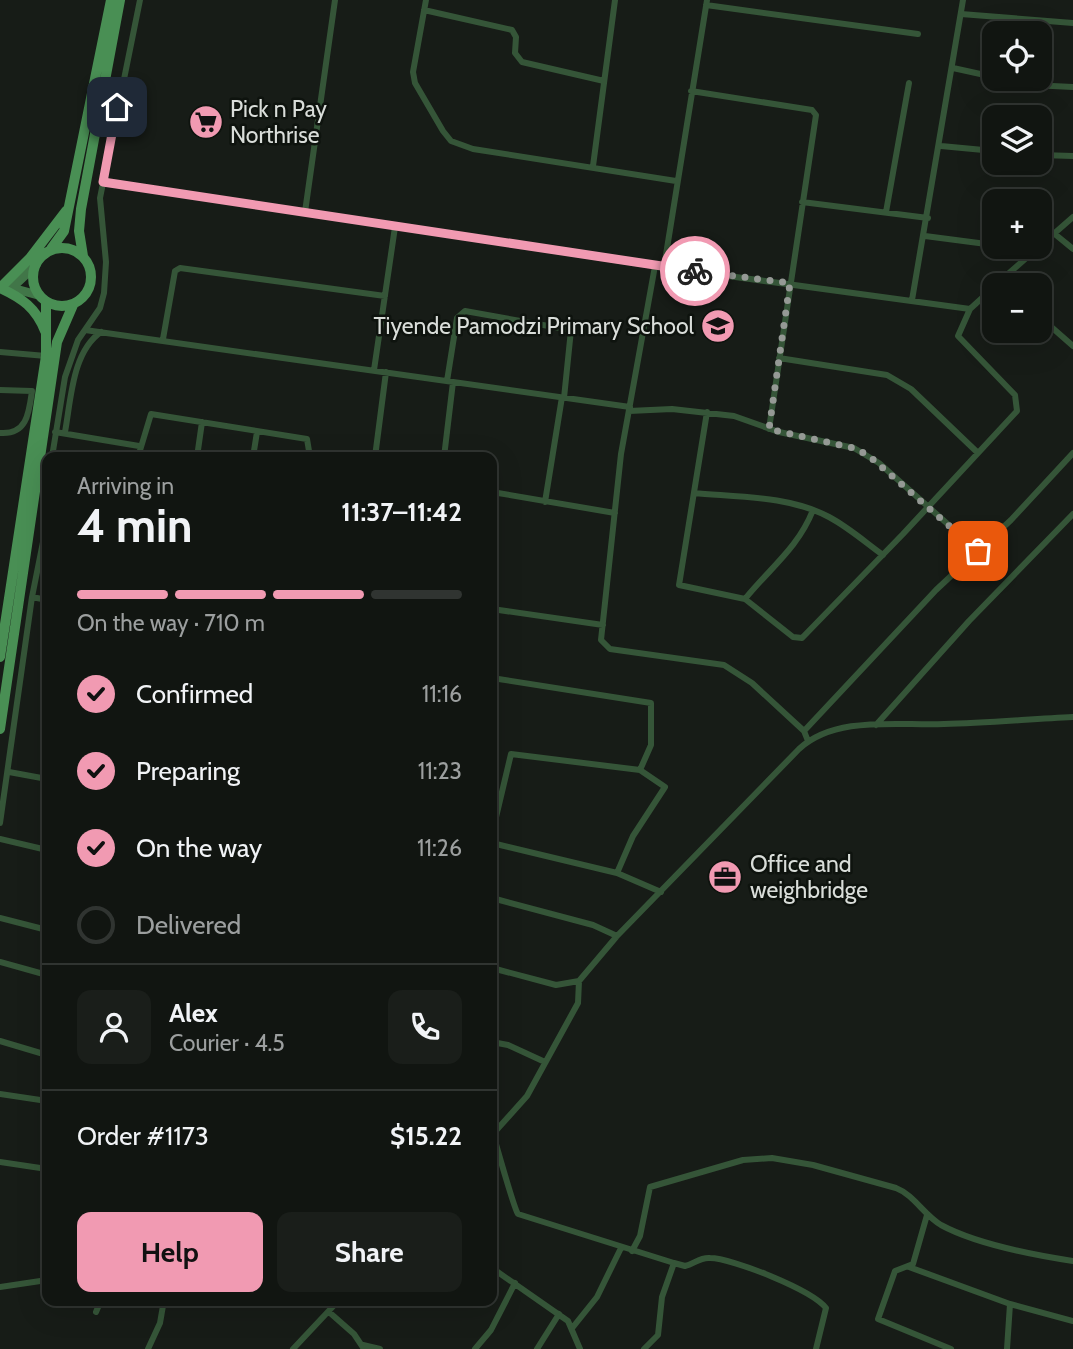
<!DOCTYPE html>
<meta charset="utf-8">
<style>
body{margin:0;font-family:Cabin,sans-serif;background:#1a1e1a;color:#f1f3f6;height:100vh;display:flex;flex-direction:column;font-size:26px;white-space:nowrap}
*{box-sizing:border-box;margin:0}
p{font-size:23px;color:#9c9f9f}
.icon{flex:none;width:38px;height:38px;fill:none;stroke:currentColor;stroke-width:2;stroke-linecap:round;stroke-linejoin:round}
.map{position:relative;flex:1;overflow:hidden}
.details{position:absolute;left:42px;top:452px;width:455px;height:854px;display:flex;flex-direction:column;background:#111511;border-radius:14px;box-shadow:0 7px 28px #0002,0 0 0 2px #303431}
.details>*{flex:none}
.tools{position:absolute;left:982px;top:21px;display:grid;gap:14px}
.tools a{display:grid;place-items:center;width:70px;height:70px;border-radius:14px;background:#111511;box-shadow:0 7px 28px #0002,0 0 0 2px #303431;font-size:35px}
.pin{position:absolute;display:grid;place-items:center;width:60px;height:60px;color:#fff;margin:-30px;border-radius:14px;box-shadow:0 4px 10px #0006}
.courier{position:absolute;display:grid;place-items:center;width:70px;height:70px;margin:-35px;border:5px solid #f19ab2;border-radius:50%;background:#fff;color:#222;box-shadow:0 2px 9px #0007}
.overview em{font-style:normal;font-weight:700}
.overview div{display:flex;flex-direction:column-reverse}
.overview{display:flex;align-items:center;justify-content:space-between;height:119px;padding:0 35px}
h1{font-size:46px;font-weight:700;line-height:52px}
.bar{display:grid;grid-template-columns:repeat(4,1fr);gap:10px 7px;align-content:center;height:84px;padding:0 35px}
.bar i{height:9px;border-radius:5px;background:#303431}
.bar .selected{background:#f19ab2}
.bar p{grid-column:span 4}
.line{display:flex;align-items:center;gap:18px;padding:0 35px;border-top:2px solid #303431}
.line div{flex:1}
.round{display:grid;place-items:center;flex:none;width:74px;height:74px;border-radius:14px;background:#1a1e1a}
ol{padding:0 35px;list-style:none}
li{display:flex;align-items:center;gap:21px;height:77px}
li p{margin-inline-start:auto}
li .icon{padding:7px;border-radius:50%;background:#f19ab2;color:#111;stroke-width:4}
li:last-child{color:#9c9f9f}
li i{width:38px;height:38px;border:4px solid #303431;border-radius:50%}
.cta{display:flex;gap:14px;margin-top:auto;padding:14px 35px}
.cta a{flex:1;height:80px;border-radius:14px;background:#f19ab2;color:#111;font-size:28px;font-weight:700;line-height:80px;text-align:center}
.cta a+a{background:#1a1e1a;color:#f1f3f6}
.map>svg:first-child{display:block}
.lines{fill:none;stroke-linecap:round;stroke-linejoin:round}
.street{stroke:#355538;stroke-width:6}
.secondary{stroke:#417648;stroke-width:9}
.primary{stroke:#498f54;stroke-width:10}
.done{stroke:#959995;stroke-width:7;stroke-dasharray:0 12.6}
.route{stroke:#f19ab2;stroke-width:9}
.labels{text-anchor:middle;dominant-baseline:central;stroke-width:5;stroke-linejoin:round;paint-order:stroke}
.poi-label{font-size:23px;fill:#d9ddd9;stroke:#0e130e;text-anchor:start}
</style>
<div class="map">
<svg width="1073" height="1349" viewBox="0 0 1073 1349">
<rect width="100%" height="100%" fill="#171c17"/>
<g class="lines">
<path class="street" d="M426 0 413 72 415 83 443 131 451 141 473 149 676 181
M706 5 918 34
M424 10 512 30 516 37 515 53 522 62 604 81
M961 14 1073 23
M953 68 994 77
M1002 79 1032 85 1073 87
M691 91 812 110 816 115 769 429
M941 146 994 151
M1040 155 1073 156
M593 166 615 0
M103 182 655 266 970 309
M802 202 928 218
M305 212 335 0
M886 212 909 83
M1056 235 1073 249
M925 236 994 245
M1006 247 1021 249 1029 257
M655 266 621 454 601 640 610 649 724 665 752 683 804 731 808 741
M664 267 707 0
M1000 281 1073 217
M912 300 963 0
M1040 317 1073 346
M85 330 630 407
M163 339 175 271 180 268 385 296
M0 352 46 356
M779 358 887 375 911 389 978 453
M374 370 395 227
M447 381 457 318 465 311 571 330 564 398
M0 390 32 391C29 413 27 435 0 433
M629 411 672 409 734 416 779 432 854 448 879 463 978 551
M707 412 679 585 745 599 793 637 802 638 903 534 1017 411 1015 395 958 336 970 309 994 287
M55 432 139 446
M65 432C71 400 72 352 101 332
M52 457 65 377 78 340 100 308 104 293 106 262 100 198 140 0
M138 457 151 414 307 439 310 457
M197 457 202 422
M253 457 257 432
M375 457 386 372
M444 457 453 382
M492 492 615 513
M694 493C738 497 790 496 829 517 848 527 865 542 883 555
M545 502 562 397
M32 597 47 600
M745 599C770 568 798 548 813 510
M492 609 603 625
M492 678 651 703V745L640 770
M876 725 969 621 1073 514
M804 731 936 590 1011 520 1073 453
M9 772 47 779
M0 823 32 597 47 522
M492 834 511 754 640 770 665 787 633 836 617 873
M0 839 47 850
M492 843 617 873 661 892
M492 898 593 925 617 936
M0 918 47 930
M0 962 47 975
M492 968 556 985 579 981 617 936 799 749C836 715 898 726 944 724 987 723 1030 719 1073 717
M0 1041 47 1055
M492 1042 508 1045 545 1062
M0 1094 47 1101
M493 1134C497 1147 514 1209 518 1214L674 1263 662 1297 658 1335 644 1349
M492 1135 527 1096 578 1003 579 981
M0 1162 47 1169
M927 1215 913 1264 895 1271 878 1319 951 1349
M632 1251 640 1236 650 1187 743 1160 772 1158 813 1165 896 1188C914 1195 924 1215 941 1225 976 1244 1034 1255 1073 1261
M674 1263 685 1266C694 1264 700 1257 710 1258 732 1258 812 1290 826 1308L816 1349
M909 1267 1010 1304 1073 1321
M492 1268 568 1321 580 1349
M0 1287 47 1280
M96 1312 101 1300
M329 1312 354 1334 364 1349
M573 1327 597 1297 621 1248
M363 1345 380 1349
M148 1349 160 1323 164 1300
M293 1349 339 1300
M475 1349 491 1330 515 1283
M537 1349 559 1314
M1007 1349 1010 1304"/>
<path class="secondary" d="M8 287 38 295
M0 288 18 282 36 265"/>
<path class="primary" d="M33 277a29 29 0 1 1 58 0a29 29 0 1 1-58 0Z
M51 249 64 231 111 0
M83 256 79 231 81 209 120 0
M45 331C36 308 22 298 0 288L30 258 66 211
M0 657 46 356V302
M0 729 57 342 73 305"/>
</g>
<g class="lines">
<path class="done" d="M695 271 790 283 769 429 854 448 868 455 978 551"/>
<path class="route" d="M117 107 103 182 695 271"/>
</g>
<defs>
<g id="supermarket-disc" transform="scale(1.75)"><circle r="9.5" fill="#f19ab2" stroke="#0e130e"/><path d="M-6-5.5h2.5l.6 2H6L4.5 2H-2.5L-4.4-4H-6ZM-1.5 3.2a1.3 1.3 0 1 0 .1 0ZM3 3.2a1.3 1.3 0 1 0 .1 0Z" fill="#111"/></g>
<g id="school-disc" transform="scale(1.75)"><circle r="9.5" fill="#f19ab2" stroke="#0e130e"/><path d="M0-5L7-2L0 1L-7-2ZM-4 1L0 2.5L4 1V4Q0 6-4 4Z" fill="#111"/></g>
<g id="office-disc" transform="scale(1.75)"><circle r="9.5" fill="#f19ab2" stroke="#0e130e"/><path d="M-6-3h4V-5.5h4V-3h4V5H-6ZM-1-4.5V-3h2v-1.5ZM-6 0V1H6V0Z" fill="#111"/></g>
</defs>
<g fill-rule="evenodd">
<use href="#supermarket-disc" x="206" y="122"/>
<use href="#school-disc" x="718" y="326"/>
<use href="#office-disc" x="725" y="877"/>
</g>
<g class="labels">
<g class="poi-label">
<text x="230" y="109">Pick n Pay<tspan x="230" dy="26">Northrise</tspan></text>
<text x="694" y="326" text-anchor="end">Tiyende Pamodzi Primary School</text>
<text x="750" y="864">Office and<tspan x="750" dy="26">weighbridge</tspan></text>
</g>
</g>
</svg>
<div class="tools">
<a><svg class="icon" aria-label="locate" viewBox="0 0 24 24"><circle cx="12" cy="12" r="6"/><path d="M12 2v4M12 18v4M2 12h4M18 12h4"/></svg></a>
<a><svg class="icon" aria-label="layers" viewBox="0 0 24 24"><path d="M12 4l9 5-9 5-9-5zM3 14l9 5 9-5"/></svg></a>
<a>+</a>
<a>−</a>
</div>
<div class="pin" style="left:978px;top:551px;background:#ea580c"><svg class="icon" aria-label="bag" viewBox="0 0 24 24"><path d="M5 8h14l-1 12H6zM9 8a3 3 0 0 1 6 0"/></svg></div>
<div class="pin" style="left:117px;top:107px;background:#1f2937"><svg class="icon" aria-label="home" viewBox="0 0 24 24"><path d="M3 11l9-7 9 7M6 9v11h12V9"/></svg></div>
<div class="courier" style="left:695px;top:271px"><svg class="icon" aria-label="bike" viewBox="0 0 24 24"><circle cx="6" cy="16" r="4"/><circle cx="18" cy="16" r="4"/><path d="M6 16l4-8h5l3 8M10 8l3 8H6M13 5h3"/></svg></div>
<section class="details">
<div class="overview"><div><h1>4 min</h1><p>Arriving in</p></div><em>11:37–11:42</em></div>
<div class="bar"><i class="selected"></i><i class="selected"></i><i class="selected"></i><i></i><p>On the way · 710 m</p></div>
<ol>
<li><svg class="icon" aria-label="check" viewBox="0 0 24 24"><path d="M5 12l5 5 9-10"/></svg>Confirmed<p>11:16</p></li>
<li><svg class="icon" aria-label="check" viewBox="0 0 24 24"><path d="M5 12l5 5 9-10"/></svg>Preparing<p>11:23</p></li>
<li><svg class="icon" aria-label="check" viewBox="0 0 24 24"><path d="M5 12l5 5 9-10"/></svg>On the way<p>11:26</p></li>
<li><i></i>Delivered</li>
</ol>
<div class="line" style="height:126px"><a class="round"><svg class="icon" aria-label="person" viewBox="0 0 24 24"><circle cx="12" cy="8" r="4"/><path d="M4 21q1-7 8-7t8 7"/></svg></a><div><b>Alex</b><p>Courier · 4.5</p></div><a class="round"><svg class="icon" aria-label="phone" viewBox="0 0 24 24"><path d="M5 4h4l2 5-3 2q2 4 5 5l2-3 5 2v4C11 20 4 13 5 4z"/></svg></a></div>
<div class="line" style="height:91px"><div>Order #1173</div><b>$15.22</b></div>
<div class="cta"><a>Help</a><a>Share</a></div>
</section>
</div>
